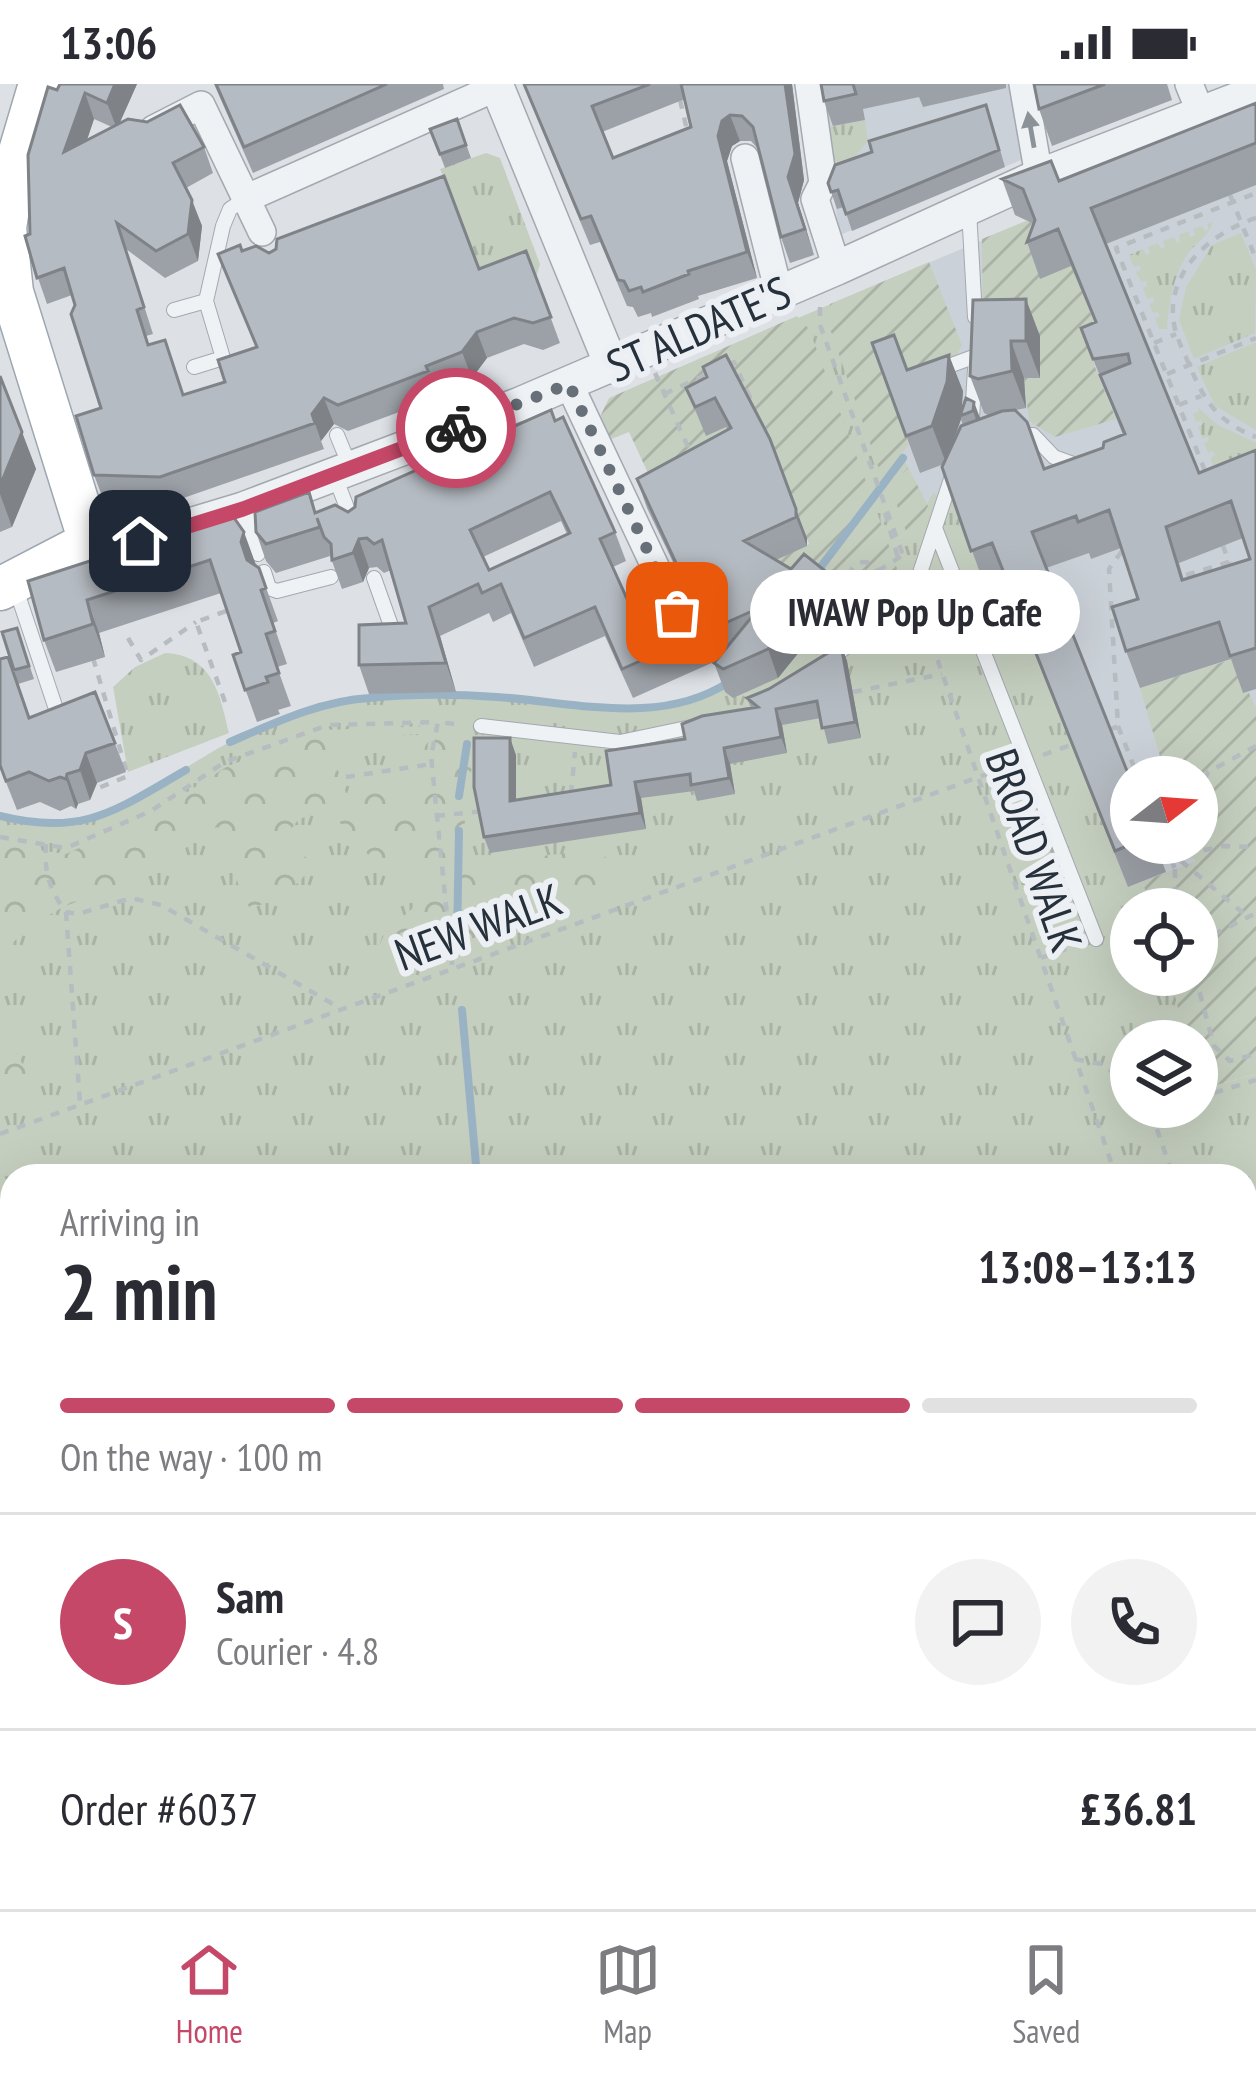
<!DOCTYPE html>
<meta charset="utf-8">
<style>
body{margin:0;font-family:"PT Sans Narrow",sans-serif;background:#f2f2f3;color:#2b2b33;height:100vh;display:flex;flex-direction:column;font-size:45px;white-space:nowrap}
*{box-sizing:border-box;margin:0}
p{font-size:39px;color:#7c7c81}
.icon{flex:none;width:66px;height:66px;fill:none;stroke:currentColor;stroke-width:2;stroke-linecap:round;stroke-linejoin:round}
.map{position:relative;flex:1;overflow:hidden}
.side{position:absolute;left:0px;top:1080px;width:1257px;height:747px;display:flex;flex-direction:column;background:#fff;border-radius:36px 36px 0 0;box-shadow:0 12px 48px #0002}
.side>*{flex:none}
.needle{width:78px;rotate:73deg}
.fabs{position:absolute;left:1110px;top:672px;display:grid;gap:24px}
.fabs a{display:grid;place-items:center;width:108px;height:108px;border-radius:50%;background:#fff;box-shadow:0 12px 48px #0002;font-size:60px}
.pin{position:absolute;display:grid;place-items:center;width:102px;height:102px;color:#fff;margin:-51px;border-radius:24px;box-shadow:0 6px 18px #0006}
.courier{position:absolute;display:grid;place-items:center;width:120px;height:120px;margin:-60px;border:9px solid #c54868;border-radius:50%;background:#fff;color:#222;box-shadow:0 3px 15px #0007}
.bubble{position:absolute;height:84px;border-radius:42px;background:#fff;box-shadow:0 12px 48px #0002;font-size:39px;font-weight:600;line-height:84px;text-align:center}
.headline em{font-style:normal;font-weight:600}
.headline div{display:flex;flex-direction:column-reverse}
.headline{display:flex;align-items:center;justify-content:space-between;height:204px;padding:0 60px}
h1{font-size:78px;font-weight:600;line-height:90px}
.bar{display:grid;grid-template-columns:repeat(4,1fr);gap:18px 12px;align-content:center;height:144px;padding:0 60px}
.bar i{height:15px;border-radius:9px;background:#e1e1e2}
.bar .on{background:#c54868}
.bar p{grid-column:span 4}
.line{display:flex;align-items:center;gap:30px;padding:0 60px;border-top:3px solid #e1e1e2}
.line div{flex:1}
.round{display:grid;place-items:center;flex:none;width:126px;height:126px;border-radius:63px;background:#f2f2f3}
.status{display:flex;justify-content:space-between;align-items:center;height:84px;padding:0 60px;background:#fff;direction:ltr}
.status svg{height:33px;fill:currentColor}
.tab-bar{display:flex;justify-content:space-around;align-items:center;height:168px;border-top:3px solid #e1e1e2;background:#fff;font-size:33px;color:#7c7c81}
.tab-bar a{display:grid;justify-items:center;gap:6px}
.tab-bar .on{color:#c54868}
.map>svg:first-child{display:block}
.built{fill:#cbd1d8;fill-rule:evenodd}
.grass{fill:url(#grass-tufts);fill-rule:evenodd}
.forest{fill:url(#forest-crowns)}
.garden{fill:url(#garden-furrows)}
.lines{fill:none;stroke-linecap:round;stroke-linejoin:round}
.stream{stroke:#9ab3c4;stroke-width:8}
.service-casing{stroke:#a3a9b0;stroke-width:16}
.minor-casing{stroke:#a3a9b0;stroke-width:30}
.tertiary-casing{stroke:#a3a9b0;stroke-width:36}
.primary-casing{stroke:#9da7b1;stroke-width:45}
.path{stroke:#b7bcc1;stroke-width:4.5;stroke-dasharray:9 9;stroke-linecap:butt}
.service{stroke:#eff2f5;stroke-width:14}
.minor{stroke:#eff2f5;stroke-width:27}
.tertiary{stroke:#eff2f5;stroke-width:33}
.primary{stroke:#fff;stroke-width:42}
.wall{fill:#9ca1a7;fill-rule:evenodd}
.shaded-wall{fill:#7f8388}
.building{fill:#b5bbc2;stroke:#7f8388;stroke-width:3;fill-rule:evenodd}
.oneway{fill:#8b9298}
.done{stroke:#676f78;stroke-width:12;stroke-dasharray:0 21.6}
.route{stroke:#c54868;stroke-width:15}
.labels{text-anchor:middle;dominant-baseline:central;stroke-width:12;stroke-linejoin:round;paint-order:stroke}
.street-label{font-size:45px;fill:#27313c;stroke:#ecf0f4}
</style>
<div class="status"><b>13:06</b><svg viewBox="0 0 49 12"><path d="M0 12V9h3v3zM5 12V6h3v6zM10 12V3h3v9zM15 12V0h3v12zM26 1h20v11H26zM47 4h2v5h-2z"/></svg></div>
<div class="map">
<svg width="1256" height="1825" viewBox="0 0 1256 1825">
<defs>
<pattern id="grass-tufts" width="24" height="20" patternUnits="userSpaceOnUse" patternTransform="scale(3)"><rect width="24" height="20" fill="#c5cfbf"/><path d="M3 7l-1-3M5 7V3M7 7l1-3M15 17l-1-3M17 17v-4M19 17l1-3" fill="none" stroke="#a9b2a5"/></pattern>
<pattern id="forest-crowns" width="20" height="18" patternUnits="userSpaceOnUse" patternTransform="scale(3)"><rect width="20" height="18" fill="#c5cfbf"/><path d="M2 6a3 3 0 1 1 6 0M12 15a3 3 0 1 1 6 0" fill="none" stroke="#a9b2a5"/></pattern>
<pattern id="garden-furrows" width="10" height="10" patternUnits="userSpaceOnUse" patternTransform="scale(3)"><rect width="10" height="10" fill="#c5cfbf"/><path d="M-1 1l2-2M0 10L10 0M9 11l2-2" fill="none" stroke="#a9b2a5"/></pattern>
</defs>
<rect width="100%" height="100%" fill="#dde1e6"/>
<path class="built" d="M815 0H1017L1028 73 840 151Z
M1256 41V990L1197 999V825H1153L1142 798 1128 803 1005 496 985 503 955 419 928 422 901 369 845 214ZM1131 693H1197V759H1131Z"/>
<path class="grass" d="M865 36 868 57 853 75 834 80 826 44Z
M486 69 500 74 540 180 536 194 491 219 440 85Z
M1213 138C1209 152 1198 157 1189 168 1173 191 1169 218 1167 245H1159L1155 235 1160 232 1158 228 1153 229 1149 220 1154 218 1153 213 1147 215 1143 204 1147 202 1146 197 1141 198 1136 188 1141 186 1140 182 1134 183 1129 171 1143 165 1146 171 1150 169 1148 163 1158 159 1161 165 1165 163 1163 157 1174 153 1177 159 1180 157 1179 151 1188 147 1190 153 1195 151 1193 145 1202 142 1205 147 1209 145 1207 140Z
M1241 149 1256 186 1255 249 1194 275 1179 236 1186 203 1212 161Z
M845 214 901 369 927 420 933 409 955 419 985 503 1005 495 1128 803 1142 798 1153 825H1131V891H1170L1187 957H1131V1023H1197V999L1200 1006 1256 990V1825H0V732C14 735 30 742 44 742 118 741 170 688 232 657 272 637 317 621 361 614 426 604 497 613 561 618 610 622 658 632 705 613 743 598 803 505 830 470L732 262ZM12 1092H1245V1815H12Z
M1256 258V346L1215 322 1197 283Z
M1197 322 1216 340 1256 359V388L1215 385 1210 375 1215 371 1213 367 1208 369 1204 359 1209 357 1208 353 1202 354 1198 343 1203 340 1201 336 1196 338 1193 330 1199 327Z
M165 569C212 571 220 609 229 649L128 688 113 603 135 583Z"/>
<path class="forest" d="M430 642 427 669 420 676 418 650 327 656 346 709 432 695 435 650 477 653 465 724 464 782 597 765 617 784 616 800 395 884 379 862 385 849 424 814 426 788H378L357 752 322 725 298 736 288 749 313 783 283 814 250 824C227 792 243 771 217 743L143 793 65 822 35 839 0 870V761L66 770 151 731 228 682 323 646Z
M0 958 12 963 33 996 22 1013 0 1021Z
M1245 1580 1256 1612V1825H1187L1194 1815H1245C1245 1786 1256 1761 1245 1733Z"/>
<path class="garden" d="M1026 137 1035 138 1052 190 1069 176 1109 275 1094 281 1116 335 1055 353 1029 337 1024 294 1040 293 983 253 982 155Z
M929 178 962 261 956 272 886 296 909 360 883 396 828 239 830 220Z
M797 232 809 245 871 411 829 466 830 470 736 582 766 481 809 460 780 384 728 342 732 350 653 400 629 348 609 356 599 335 609 314Z
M908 383 928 422 909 456 891 404Z
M874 420 904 504 882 526 859 530 812 497Z
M1233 575 1256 624V990L1199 1006 1197 957H1186L1170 891H1197V825H1153L1142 798 1196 777 1180 766 1182 759H1197V693H1166L1140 604Z"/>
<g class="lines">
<path class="stream" d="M817 488 903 374
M230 658C274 639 320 617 369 614 411 610 455 610 497 613 574 618 660 643 729 598
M459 712 467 660
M0 732C84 753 116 726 186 686
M457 855 459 747
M462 926 477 1092
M462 1825 465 1815"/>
<g class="service-casing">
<path id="service" d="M969 126 975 233
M174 226 206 217
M194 283 223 274 206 217 223 142 230 125 245 115
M935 287 976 272
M972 334 975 285
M337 351 351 385
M1016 353 1033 351 1054 373 1079 382
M334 390 354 442
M243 425 258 470
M935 444 1096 855
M264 488 269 504 277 507 331 493
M374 494 395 553
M15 502 55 622
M832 574 914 507 953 389
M481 642 620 658 701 641"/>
</g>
<g class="minor-casing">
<path id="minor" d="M809 0 823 99 815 115 837 184
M1023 0 1039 92
M1189 0 1202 32
M154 45 201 21 262 148
M745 74 779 209
M245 115 497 3
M569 300 677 529"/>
</g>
<g class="tertiary-casing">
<path id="tertiary" d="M496 0 612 283
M90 458 127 460 243 425 520 320 837 184 1039 92 1256 8"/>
</g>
<g class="primary-casing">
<path id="primary" d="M0 505 90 458 12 208 5 144 13 91 40 0"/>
</g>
<path class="path" d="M680 16 687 46
M1230 111 1256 175
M1256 134C1210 149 1162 190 1175 245 1178 257 1184 269 1189 280 1204 317 1218 338 1256 353
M820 223V241L904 474
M1154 259 1176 250
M729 280 734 278 750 313 747 315
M655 289 692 372
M1167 290 1256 254
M664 310 708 290
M1179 321 1201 312
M1205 387 1116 164 1256 109
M885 429 898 474
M850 492a14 14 0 1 1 28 0a14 14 0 1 1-28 0Z
M878 487 903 471
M1186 491 1229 478 1223 462
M920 525 1116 1092
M128 554 141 576 196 538
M93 574 128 692 96 705
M853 608 942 590
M225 618 196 538 229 526
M1118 642 1138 693
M1109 646 1118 642 1109 485 1124 464
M1043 671 1071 661
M346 693 432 680
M571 710 575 668
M1197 712 1208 688 1256 662
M436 732 484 727
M0 753 66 764 151 727 225 678 328 641 438 638
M1164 759 1175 785 1186 770 1188 759
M46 760C44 789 49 805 66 828L78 830 131 814 161 821 340 924
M1186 770 1224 762 1256 763
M1181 777 1248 833
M1175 785V825
M66 828 80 1019
M1114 849 1131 843
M1197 859 1256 829
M1041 874 1080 860
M452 881 431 672 438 638 463 641
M1195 891 1214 962 1230 977 1256 970
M1075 975 1101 980 1131 1000
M1197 1014 1256 996
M1147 1023 1151 1028 1168 1023
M1151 1028 1173 1092
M0 1050 1009 682
M1245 1304 1256 1337
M1245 1466 1256 1498"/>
<use href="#service" class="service"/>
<use href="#minor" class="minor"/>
<use href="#tertiary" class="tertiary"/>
<use href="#primary" class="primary"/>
</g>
<path class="wall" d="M137 0 119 40 204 63 213 89 186 104 202 142 198 177 165 194 126 165 153 250 146 252 149 261 184 311 225 298 256 264 218 170 242 167 479 185 526 167 560 259 543 266 524 260 487 274 472 294 435 308 437 314 348 347 334 340 321 357 324 365 169 419 104 417 94 391 101 324 72 211 47 220 26 159 30 150 57 6ZM94 35 112 43 87 56Z
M214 0H443L444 5 253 89Z
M523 0H792L804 96 798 119 814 171 790 179 781 153 758 65 751 57H740L732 62 727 77 757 194 698 212 699 215 652 233 651 229 638 233 633 223 627 222 600 158 590 161ZM685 15 691 43 613 74 602 48Z
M821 0H1006V4L923 23 919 13 863 25 865 36 833 42 824 17Z
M1034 0H1167L1172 16 1052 62 1039 25Z
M1256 19V101L1106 160 1199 389 1256 366V605L1243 609 1231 575 1140 604 1126 567 1138 515 1121 464 1091 475 1089 469 1046 484 1131 759H1155L1166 788 1128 803 1005 495 985 503 942 383 944 380 920 389 872 259 907 286 963 307 961 327 966 314 981 335 990 332 984 329 970 292 973 216 1040 252V294H1024L1026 324 1016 326 1044 385 1103 364 1123 351 1081 244 1095 239 1071 182 1040 195 1027 158 1034 140 1015 131 1002 95 1059 97ZM961 335 963 342 950 366ZM1243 454 1250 475 1184 496 1179 479Z
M457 35 471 74 445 84 430 45Z
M992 38 1005 83 852 147 844 123 837 125 828 99Z
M726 271 807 454V462L776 476 791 485 829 490 839 519 778 594 733 614 725 608 714 579 716 577 633 614 605 552 534 583 511 529 493 538 489 529 440 552 456 608 369 610 359 581 406 539 391 486 384 489 377 483 369 484 363 498 342 505 328 466 330 472 276 489 266 477 256 448 316 429 348 428 555 337 615 448 626 477 613 483 628 517 657 515 673 517 682 509 683 499 647 424 637 395 728 346 726 343 706 352 686 304 706 294ZM561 437 567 450 489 486 483 473Z
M0 292 36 385 12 443 0 448Z
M232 431 255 481 259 484 278 537 273 539 287 580 277 583 291 622 278 626 280 630 257 638 233 571 241 568 221 509 99 549 105 573 56 588 44 556 28 497Z
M17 544 34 595 18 600 14 586Z
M841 561 847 577 861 654 828 660 821 634 782 641 787 669 730 680 735 710 697 717 694 707 641 714 646 745 490 769 484 753 516 671V716L611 701 685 655 751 624 747 614 769 605Z
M95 608 126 688 97 699 90 716 78 720 76 725 71 722 60 727 40 718 17 726 0 683 29 634Z
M1256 1235V1279L1245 1271V1252Z"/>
<path class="shaded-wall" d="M115 0H137L117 45 107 19Z
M785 0H792L804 96 798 119 814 171 788 93Z
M85 9 94 35 74 94 64 68Z
M730 31 740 57 732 62 727 77 757 194 747 168 718 52 722 37Z
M192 116 202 142 198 177 188 150Z
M1026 215 1040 252V294L1026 257Z
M477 248 487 274 472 294 462 268Z
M1011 257 1024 294 1026 324 1012 287Z
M949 271 963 307 961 335 946 379 932 342Z
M324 314 334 340 321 357 312 330Z
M974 318 988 355 986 364 973 327Z
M22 348 36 385 12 443 0 410V402Z
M796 425 807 454V462L796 433Z
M244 448 256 481 259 508 241 458Z
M359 455 369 484 363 498 353 469Z
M829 490 839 519 778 594 768 565Z
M87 516 99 549 105 573 93 540Z
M429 523 440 552 456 608 446 579Z
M841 561 847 577 861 654 855 638Z
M776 625 782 641 787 669 781 653Z
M510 654 516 671V733L510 717Z
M724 664 730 680 735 710 729 694Z
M86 669 97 699 90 716 80 686Z
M67 690 78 720 76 725 66 695Z
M635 698 641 714 646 745 640 729Z"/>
<path class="building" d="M60 0H115L107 19 85 9 64 68 128 35 147 38 180 21 204 63 173 79 192 116 188 150 156 167 117 139 144 223 137 226 148 261 165 256 183 311 225 298 218 276 257 263 218 170 240 161 242 167 256 162 269 169 276 165 277 155 444 92 479 185 526 167 551 233 533 239 514 234 477 248 462 268 426 282 428 287 338 321 324 314 312 330 315 339 160 393 94 391 76 332 101 324 71 230 75 221 64 184 37 194 25 152 30 150 28 71 48 3 57 6Z
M216 0H387L244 63Z
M524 0H650L592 22 613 74 691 43 681 0H785L795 70 788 93 805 145 781 153 753 43 742 32 730 31 722 37 718 52 747 168 688 187 689 190 643 208 641 203 629 207 624 197 618 196 591 132 581 135Z
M821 0H853L856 10 824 17Z
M1034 0H1105L1039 25Z
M1256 19V59L1091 124 1199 389 1256 366V564L1230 572 1219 538 1126 567 1112 523 1138 515 1109 426 1078 438 1076 432 1032 448 1131 697V759H1134L1115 767 992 459 971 467 942 383 961 342 1002 327 1015 326 1027 338 1044 385 1103 364 1104 358 1125 350 1100 291 1130 279 1128 270 1093 275 1081 244 1096 238 1058 145 1027 158 1035 136 1023 105 1002 95 1051 77 1059 97ZM1231 417 1250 475 1182 496 1166 443Z
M986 21 999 66 846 130 838 106 831 108 828 99 835 81 872 68 869 57Z
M457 35 466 61 440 70 430 45Z
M1026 215V257H1011L1012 287 978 295 970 292 973 216Z
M894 251 907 286 949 271 947 298 932 342 906 352 872 259Z
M726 271 770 355 796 425V433L744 457 791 485 804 470 829 490 768 565 723 585 714 579 759 524 622 585 595 523 524 554 501 500 482 509 478 500 429 523 446 579 359 581V541L406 539 382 456 374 460 367 454 359 455 353 469 332 476 331 460 324 453 317 434 320 443 266 460 256 448 255 428 309 408 315 429 335 421 348 428 355 423 356 413 551 326 555 337 563 333 615 448 600 455 628 517 649 506 657 515 673 517 682 509 683 494 637 395 731 344 715 314 695 323 686 304 707 293 703 283ZM550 408 570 449 489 486 470 446Z
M0 292 22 348 0 402Z
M966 314 974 318 973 327 960 332Z
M232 431 244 448 241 458 247 476 259 484 266 504 261 506 275 547 266 550 279 589 266 593 268 598 245 606 233 571 241 568 210 476 87 516 93 540 44 556 28 497Z
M17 544 29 582 14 586 2 548Z
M841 561 855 638 822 644 817 617 776 625 781 653 724 664 729 694 691 701 690 690 635 698 640 729 484 753 474 703V654H510V717L611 701 606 667 685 655 682 640 702 632 758 623 747 614 769 605Z
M8 573 29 634 95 608 115 659 86 669 80 686 67 690 66 695 60 693 49 697 29 688 6 697 0 681V575Z
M1256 1235V1269L1245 1262V1252Z"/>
<defs><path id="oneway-solid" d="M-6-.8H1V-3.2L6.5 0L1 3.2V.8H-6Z" transform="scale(3)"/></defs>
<use class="oneway" href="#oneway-solid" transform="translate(1031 46) rotate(-100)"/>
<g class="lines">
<path class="done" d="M456 344 569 300 677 529"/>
<path class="route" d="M140 457 243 425 456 344"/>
</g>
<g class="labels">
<g class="street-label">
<text transform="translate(698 244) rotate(-24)">ST ALDATE'S</text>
<text transform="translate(1035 766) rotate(71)">BROAD WALK</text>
<text transform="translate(478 842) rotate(-20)">NEW WALK</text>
</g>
</g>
</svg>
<div class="fabs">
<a><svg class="needle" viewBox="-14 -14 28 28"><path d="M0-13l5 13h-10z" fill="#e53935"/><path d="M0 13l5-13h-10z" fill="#7c7c81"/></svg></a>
<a><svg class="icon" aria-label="locate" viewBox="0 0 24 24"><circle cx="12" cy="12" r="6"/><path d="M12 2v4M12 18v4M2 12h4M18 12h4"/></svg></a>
<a><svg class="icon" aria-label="layers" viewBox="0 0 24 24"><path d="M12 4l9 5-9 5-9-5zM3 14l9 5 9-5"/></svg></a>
</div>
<div class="pin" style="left:677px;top:529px;background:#ea580c"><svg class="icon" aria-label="bag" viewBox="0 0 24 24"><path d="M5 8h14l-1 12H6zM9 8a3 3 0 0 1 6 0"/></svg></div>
<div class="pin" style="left:140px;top:457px;background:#1f2937"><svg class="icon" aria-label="home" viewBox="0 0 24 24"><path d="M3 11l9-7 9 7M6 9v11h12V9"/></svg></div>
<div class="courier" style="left:456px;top:344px"><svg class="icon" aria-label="bike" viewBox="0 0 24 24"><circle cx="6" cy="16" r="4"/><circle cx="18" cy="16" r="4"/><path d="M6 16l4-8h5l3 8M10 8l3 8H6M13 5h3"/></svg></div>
<div class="bubble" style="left:750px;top:486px;width:330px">IWAW Pop Up Cafe</div>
<section class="side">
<div class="headline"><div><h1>2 min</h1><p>Arriving in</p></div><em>13:08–13:13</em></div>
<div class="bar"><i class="on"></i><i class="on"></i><i class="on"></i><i></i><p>On the way · 100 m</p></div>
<div class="line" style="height:216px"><b class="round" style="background:#c54868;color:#fff">S</b><div><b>Sam</b><p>Courier · 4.8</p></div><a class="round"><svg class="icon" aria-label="chat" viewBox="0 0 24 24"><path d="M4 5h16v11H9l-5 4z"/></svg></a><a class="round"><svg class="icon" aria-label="phone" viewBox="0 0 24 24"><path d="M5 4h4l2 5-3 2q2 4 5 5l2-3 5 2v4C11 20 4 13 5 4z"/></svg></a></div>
<div class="line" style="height:156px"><div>Order #6037</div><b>£36.81</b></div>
</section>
</div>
<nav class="tab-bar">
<a class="on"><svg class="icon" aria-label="home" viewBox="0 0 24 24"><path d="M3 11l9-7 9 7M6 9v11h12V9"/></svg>Home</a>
<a><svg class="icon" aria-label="map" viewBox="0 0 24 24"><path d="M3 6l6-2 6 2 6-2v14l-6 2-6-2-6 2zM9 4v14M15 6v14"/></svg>Map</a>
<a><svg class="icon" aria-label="saved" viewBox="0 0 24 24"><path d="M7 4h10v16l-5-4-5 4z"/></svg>Saved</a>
</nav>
